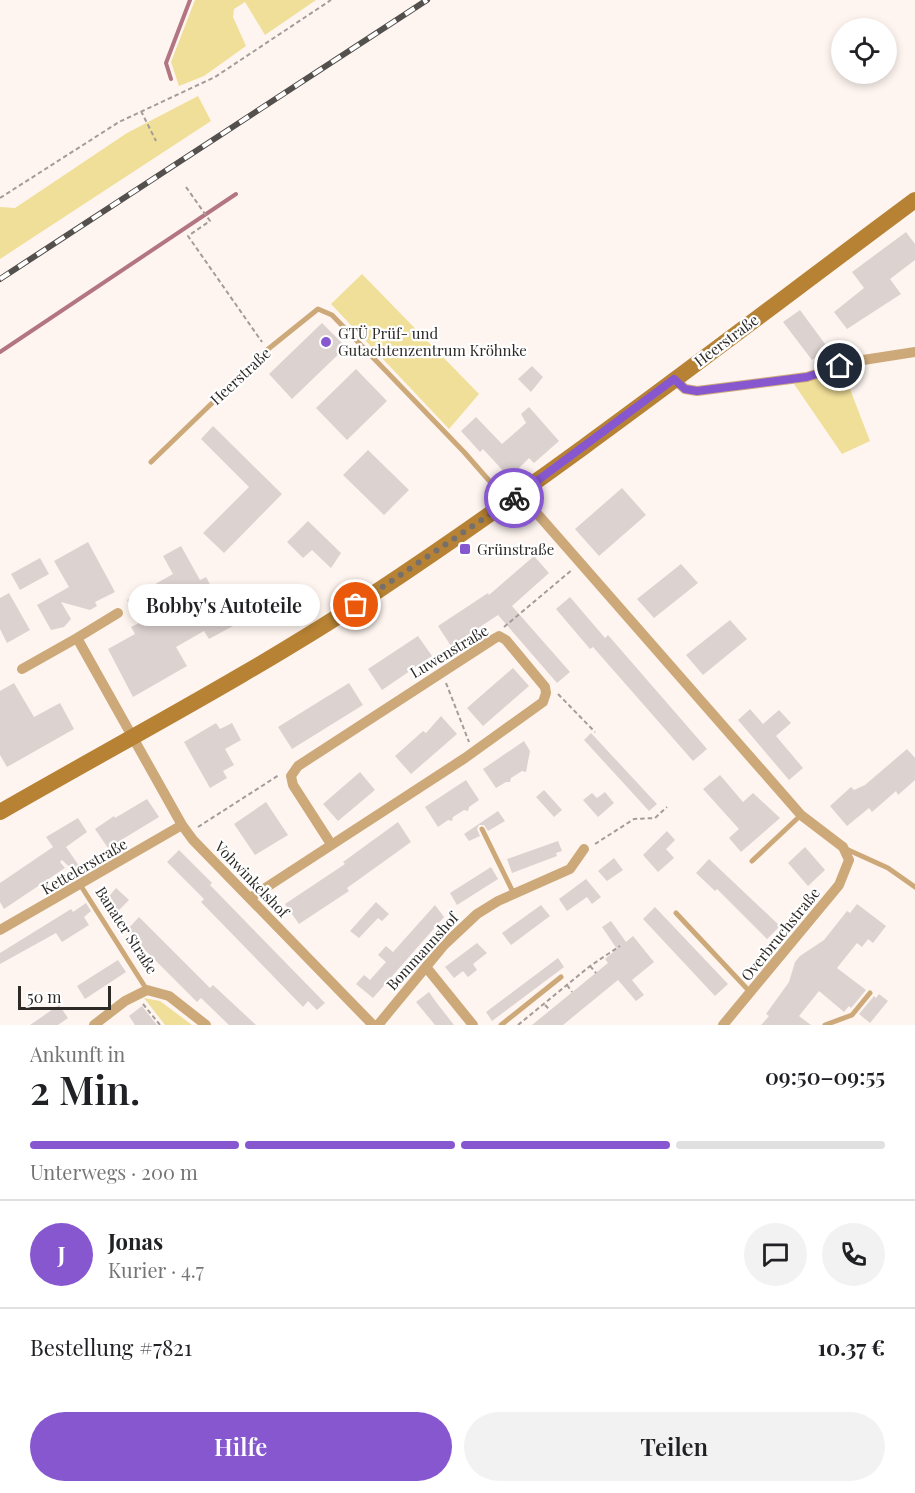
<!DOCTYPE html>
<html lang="de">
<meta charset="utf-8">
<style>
body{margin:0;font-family:"Playfair Display",serif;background:#f2f2f2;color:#202124;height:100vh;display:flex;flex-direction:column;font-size:22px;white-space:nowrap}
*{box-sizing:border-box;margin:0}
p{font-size:20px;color:#757577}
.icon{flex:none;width:33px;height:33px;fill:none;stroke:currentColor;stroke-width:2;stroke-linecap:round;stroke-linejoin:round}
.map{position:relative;height:1025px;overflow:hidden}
.panel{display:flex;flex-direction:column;background:#fff;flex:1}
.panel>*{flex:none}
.tools{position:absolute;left:831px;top:18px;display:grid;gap:12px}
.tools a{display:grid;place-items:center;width:66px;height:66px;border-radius:50%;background:#fff;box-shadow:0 3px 9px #0003;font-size:30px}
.scale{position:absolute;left:18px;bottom:15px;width:93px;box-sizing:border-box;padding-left:6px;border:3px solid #2c2927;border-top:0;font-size:16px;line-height:21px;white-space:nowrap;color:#2c2927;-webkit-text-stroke:4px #fff;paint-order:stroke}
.pin{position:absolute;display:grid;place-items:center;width:51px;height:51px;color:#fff;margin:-26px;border:3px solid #fff;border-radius:50%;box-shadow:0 2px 6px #0007}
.courier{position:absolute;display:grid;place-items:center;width:60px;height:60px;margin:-30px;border:4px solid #8757d0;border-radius:50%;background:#fff;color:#222;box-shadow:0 2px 8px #0007}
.bubble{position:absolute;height:42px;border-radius:21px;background:#fff;box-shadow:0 3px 9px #0003;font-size:20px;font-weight:600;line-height:42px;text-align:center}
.summary em{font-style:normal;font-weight:600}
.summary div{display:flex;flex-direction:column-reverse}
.summary{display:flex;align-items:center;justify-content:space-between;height:102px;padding:0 30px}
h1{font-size:39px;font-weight:600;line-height:45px}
.bar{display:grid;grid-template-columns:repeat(4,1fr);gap:9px 6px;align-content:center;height:72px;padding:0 30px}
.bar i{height:8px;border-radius:4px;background:#e0e0e0}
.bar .active{background:#8757d0}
.bar p{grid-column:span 4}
.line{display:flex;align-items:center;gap:15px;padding:0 30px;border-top:2px solid #e0e0e0}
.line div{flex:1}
.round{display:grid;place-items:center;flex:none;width:63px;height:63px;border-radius:32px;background:#f2f2f2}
.cta{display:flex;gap:12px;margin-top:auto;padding:12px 30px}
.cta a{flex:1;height:69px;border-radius:36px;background:#8757d0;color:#fff;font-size:24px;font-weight:600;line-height:69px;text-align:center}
.cta a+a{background:#f2f2f2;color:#202124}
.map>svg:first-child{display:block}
.green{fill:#f0df98}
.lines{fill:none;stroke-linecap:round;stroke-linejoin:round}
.stream{stroke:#b37581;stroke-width:4}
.building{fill:#dcd2d0}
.path{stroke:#a39c99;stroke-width:2;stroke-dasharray:4.5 3;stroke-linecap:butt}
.lane{stroke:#cda97a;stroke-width:5}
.street{stroke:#cda97a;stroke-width:10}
.secondary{stroke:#b78234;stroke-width:16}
.rail-casing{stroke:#54504d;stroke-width:6}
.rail{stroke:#fff;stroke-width:4;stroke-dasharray:11;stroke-linecap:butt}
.done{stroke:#76706d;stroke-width:6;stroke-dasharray:0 10.8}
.route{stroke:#8757d0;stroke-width:8}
.poi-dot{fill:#8757d0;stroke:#fff;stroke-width:2}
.labels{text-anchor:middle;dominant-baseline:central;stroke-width:4.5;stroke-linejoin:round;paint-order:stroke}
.poi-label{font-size:15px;fill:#2c2927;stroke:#fff;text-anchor:start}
.street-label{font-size:15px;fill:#2c2927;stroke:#fff}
</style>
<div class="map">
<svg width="915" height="1025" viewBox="0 0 915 1025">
<rect width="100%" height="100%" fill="#fef5f0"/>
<path class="green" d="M195 0H316L265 35 245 2 234 9 233 17 246 46 204 76 179 86 171 62Z
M198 96 211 121 0 259V207L15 208 127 133Z
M362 274 479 394 449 429 331 304Z
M843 371 870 441 842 454 794 384Z
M144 998 160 1001 192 1025H165Z"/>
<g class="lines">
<path class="stream" d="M171 79 166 63 190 0
M0 352 236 194"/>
</g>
<path class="building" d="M906 232 915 244V260L890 279 901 294 847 329 834 312 864 288 852 272Z
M800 310 828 348 812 360 783 322Z
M322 323 346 347 292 399 269 374Z
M532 366 543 377 531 392 518 379Z
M356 369 387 401 347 440 316 408Z
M529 407 559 441 534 463 529 458 515 472 512 470 506 474 483 449 480 452 461 431 476 417 502 444 526 423 521 414Z
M213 426 282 494 224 553 203 533 249 487 201 439Z
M368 450 409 490 384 515 343 475Z
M622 488 646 515 599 556 575 529Z
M308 521 341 553 331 568 312 550 303 558 287 542Z
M88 542 115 592 95 602 97 606 90 610 61 602 71 619 64 627 51 630 37 605 69 587 54 561Z
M181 546 200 580 206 577 233 626 209 639 204 631 176 647 187 666 133 697 108 649 135 634 131 627 139 623 127 600 173 574 163 556Z
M534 556 549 573 512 606 570 672 557 683 498 615 451 646 438 626 488 593 489 595Z
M40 558 49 574 20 590 11 574Z
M681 564 698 583 654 618 637 599Z
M9 593 30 630 7 643 0 629V598Z
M570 597 605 638 608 635 707 749 693 761 593 647 590 649 556 609Z
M730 620 747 639 703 675 686 655Z
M418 636 432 656 382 690 368 669Z
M513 668 529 686 483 726 467 708Z
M14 683 34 717 60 703 74 729 7 767 0 755V691Z
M349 683 363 705 292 749 278 727Z
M750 709 763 724 779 710 791 723 776 736 803 768 789 780 738 720Z
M441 716 457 734 411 774 395 756 423 731 426 733Z
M216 723 220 729 232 723 241 740 225 749 234 765 223 771 227 778 210 788 184 742Z
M591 733 657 804 649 811 584 740Z
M524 741 530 751 526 772 522 771 511 778 510 782H506L496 788 483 769Z
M907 749 915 758V780L898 795 896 791 872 812 869 808 847 826 830 806 851 787 854 790 865 785Z
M360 772 375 790 338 821 323 804Z
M720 775 743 802 753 793 780 818 741 852 729 838 739 829 703 789Z
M466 780 479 800 469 807 468 811 464 810 453 817 452 821 448 820 438 827 425 807Z
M544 790 562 810 554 817 536 797Z
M605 792 614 803 598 817 583 800 592 793 597 798Z
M147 799 159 817 108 848 95 829 114 816 115 818Z
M266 802 288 835 255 855 234 824Z
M498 811 505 821 488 831 484 825H479L477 829 480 836 469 841 464 834Z
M78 818 87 832 66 847 84 873 79 876 62 860 60 862 65 868 4 909 0 902V883L53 847 46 837Z
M398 822 411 842 347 888 349 891 299 924 285 904 345 864 343 862Z
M667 831 675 840 666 849 674 858 658 872 643 855Z
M558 841 562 851 556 853 557 856 512 873 507 859Z
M805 847 825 870 808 886 788 863Z
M179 850 212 883 210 885 325 1003 317 1010 308 1001 303 1007 201 902 204 899 167 862Z
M614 858 623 870 607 881 598 871Z
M709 859 780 926 767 939 717 889 715 891 696 873Z
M491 867 498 879 457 905 450 893Z
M586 879 601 897 592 904 587 897 567 911 559 899Z
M116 888 129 900 118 911 106 900Z
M376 902 389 914 382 921 378 918 359 938 350 931Z
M86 903 91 911 84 917 89 925 62 942 56 933 0 964V953L71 909 73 912Z
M857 904 886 926 873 943 868 939 862 947 857 943 837 968 866 990 851 1008 849 1006 844 1012 819 991 799 1016 811 1025H761L769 1016 766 1014 789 982 795 962 800 956 824 940 847 911 850 913Z
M435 905 444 917 373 998 356 984 364 975 370 980 386 962 378 955 386 946 393 952Z
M541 905 550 916 511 945 502 933Z
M655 907 728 984 715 996 643 919Z
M139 917 210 988 213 985 256 1025H229L201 998 197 1002 126 931Z
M611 921 626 942 633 936 654 962 632 980 644 995 636 1001 618 980 563 1025H532L608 963 605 959 617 949 602 927Z
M477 943 487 953 473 964 477 970 468 977 463 971 454 978 445 967Z
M558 958 564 967 492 1021 486 1012Z
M118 960 126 972 85 999 77 986Z
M429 992 436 1002 454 1025H435L416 1002Z
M879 994 888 1001 870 1023 859 1014 874 996 876 998Z
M59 1005 68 1018 58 1025H30Z
M142 1006 157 1025H135L129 1016Z"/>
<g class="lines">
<path class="path" d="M141 111 156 141
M186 187 210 221 188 236 262 342
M0 198 119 122 215 77 331 0
M504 627 573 569
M446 683 469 742
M558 694 595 732
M198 827 279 775
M595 844 634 819 655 818 667 807
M590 966 596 973
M567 985 572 992
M143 1004 160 1025
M545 1005 550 1010
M518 1025 590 966 620 946"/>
<path class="lane" d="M151 462 267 350 318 309 332 315 464 452 507 501
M482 829 514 894
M844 848 888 868 915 887
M752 861 801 815
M81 886 147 990
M676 913 751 993
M501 1025 561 977
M825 1025 852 1015 870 993"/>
<path class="street" d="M674 379 685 389 697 391 807 377 857 361 915 352
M520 494 801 815 843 847 849 860 839 885 723 1025
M118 613 77 638 182 825 193 840 373 1025
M22 669 77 638
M250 898 465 758 543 702 546 693 545 687 506 640 499 636 492 640 298 766 291 776 293 785 331 844
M0 930 182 825
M426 967 473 1025
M94 1025 125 1001 147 990 169 996 206 1025
M378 1025 444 945 477 914 498 901 570 869 584 849"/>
<path class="secondary" d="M0 812C125 740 253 673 373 594 559 471 736 333 915 200"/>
<g class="rail-casing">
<path id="rail" d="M0 279 427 0"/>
</g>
<use href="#rail" class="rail"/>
</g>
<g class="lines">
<path class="done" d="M356 605 514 498"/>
<path class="route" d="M514 498 674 379 685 389 697 391 807 377 840 366"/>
</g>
<g class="poi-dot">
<circle cx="326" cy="342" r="6"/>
<rect x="459" y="543" width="12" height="12" rx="3"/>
</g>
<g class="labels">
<g class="poi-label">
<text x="338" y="333">GTÜ Prüf- und<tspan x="338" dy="17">Gutachtenzentrum Kröhnke</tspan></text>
<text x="477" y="549">Grünstraße</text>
</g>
<g class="street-label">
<text transform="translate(726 340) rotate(-37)">Heerstraße</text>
<text transform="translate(240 376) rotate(-43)">Heerstraße</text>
<text transform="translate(449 651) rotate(-31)">Luwenstraße</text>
<text transform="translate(84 866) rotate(-30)">Kettelerstraße</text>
<text transform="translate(252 879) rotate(46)">Vohwinkelshof</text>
<text transform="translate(127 930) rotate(57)">Banater Straße</text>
<text transform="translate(780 934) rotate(-51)">Overbruchstraße</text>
<text transform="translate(422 951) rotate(-48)">Bommannshof</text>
</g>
</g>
</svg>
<div class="tools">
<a><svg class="icon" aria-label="locate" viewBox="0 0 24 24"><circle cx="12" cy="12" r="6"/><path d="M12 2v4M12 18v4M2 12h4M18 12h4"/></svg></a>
</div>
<div class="scale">50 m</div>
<div class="pin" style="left:356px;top:605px;background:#ea580c"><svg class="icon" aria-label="bag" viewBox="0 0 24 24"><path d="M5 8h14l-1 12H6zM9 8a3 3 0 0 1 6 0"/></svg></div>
<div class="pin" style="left:840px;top:366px;background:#1f2937"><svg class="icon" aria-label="home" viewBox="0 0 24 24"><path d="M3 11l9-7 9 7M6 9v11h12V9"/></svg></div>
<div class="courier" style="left:514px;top:498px"><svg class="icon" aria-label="bike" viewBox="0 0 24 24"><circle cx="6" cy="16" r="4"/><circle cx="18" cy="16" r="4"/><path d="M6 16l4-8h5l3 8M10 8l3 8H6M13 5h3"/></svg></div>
<div class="bubble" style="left:128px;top:584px;width:192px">Bobby's Autoteile</div>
</div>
<section class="panel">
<div class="summary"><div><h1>2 Min.</h1><p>Ankunft in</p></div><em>09:50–09:55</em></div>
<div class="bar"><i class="active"></i><i class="active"></i><i class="active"></i><i></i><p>Unterwegs · 200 m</p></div>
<div class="line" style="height:108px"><b class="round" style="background:#8757d0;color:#fff">J</b><div><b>Jonas</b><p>Kurier · 4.7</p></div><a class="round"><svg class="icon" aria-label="chat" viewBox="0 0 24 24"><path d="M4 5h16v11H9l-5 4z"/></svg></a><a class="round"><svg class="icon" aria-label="phone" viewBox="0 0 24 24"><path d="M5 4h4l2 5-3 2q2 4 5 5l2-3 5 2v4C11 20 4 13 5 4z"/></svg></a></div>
<div class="line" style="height:78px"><div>Bestellung #7821</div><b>10.37 €</b></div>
<div class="cta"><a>Hilfe</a><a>Teilen</a></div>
</section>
